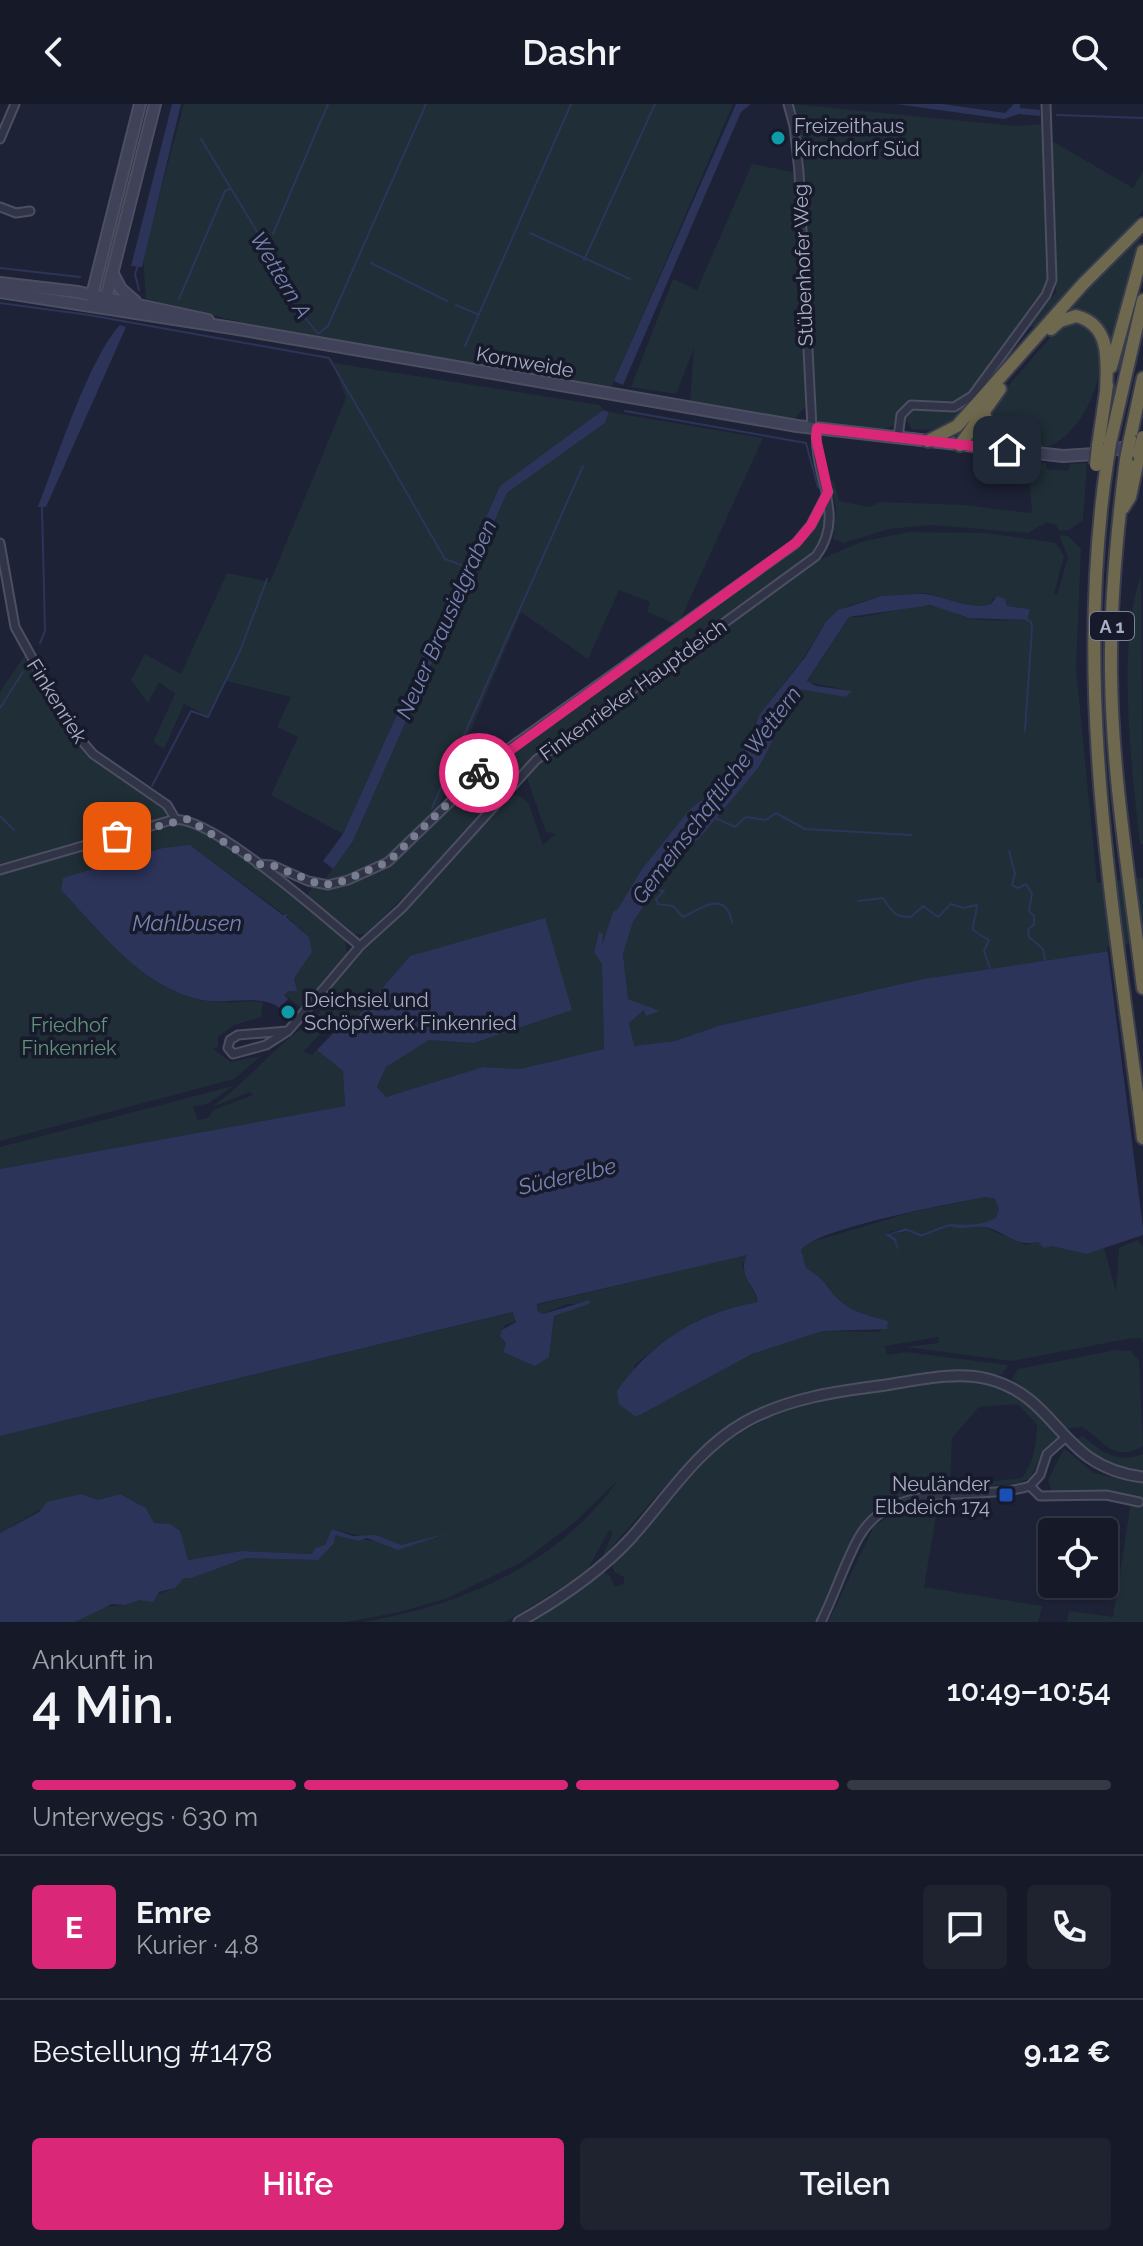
<!DOCTYPE html>
<html lang="de">
<meta charset="utf-8">
<style>
body{margin:0;font-family:Raleway,sans-serif;background:#1f2330;color:#f1f3f6;height:100vh;display:flex;flex-direction:column;font-size:30px;white-space:nowrap}
*{box-sizing:border-box;margin:0}
p{font-size:26px;color:#9ea1a8}
.icon{flex:none;width:44px;height:44px;fill:none;stroke:currentColor;stroke-width:2;stroke-linecap:round;stroke-linejoin:round}
.map{position:relative;height:1518px;overflow:hidden}
.sheet{display:flex;flex-direction:column;background:#161a28;flex:1}
.sheet>*{flex:none}
.fabs{position:absolute;left:1038px;top:1414px;display:grid;gap:16px}
.fabs a{display:grid;place-items:center;width:80px;height:80px;border-radius:8px;background:#161a28;box-shadow:0 2px 6px #0004,0 0 0 2px #353845;font-size:40px}
.pin{position:absolute;display:grid;place-items:center;width:68px;height:68px;color:#fff;margin:-34px;border-radius:16px;box-shadow:0 4px 12px #0006}
.courier{position:absolute;display:grid;place-items:center;width:80px;height:80px;margin:-40px;border:6px solid #db2777;border-radius:50%;background:#fff;color:#222;box-shadow:0 2px 10px #0007}
.headline em{font-style:normal;font-weight:600}
.headline div{display:flex;flex-direction:column-reverse}
.headline{display:flex;align-items:center;justify-content:space-between;height:136px;padding:0 32px}
h1{font-size:52px;font-weight:600;line-height:60px}
.bar{display:grid;grid-template-columns:repeat(4,1fr);gap:12px 8px;align-content:center;height:96px;padding:0 32px}
.bar i{height:10px;border-radius:6px;background:#353845}
.bar .selected{background:#db2777}
.bar p{grid-column:span 4}
.line{display:flex;align-items:center;gap:20px;padding:0 32px;border-top:2px solid #353845}
.line div{flex:1}
.round{display:grid;place-items:center;flex:none;width:84px;height:84px;border-radius:8px;background:#1f2330}
.cta{display:flex;gap:16px;margin-top:auto;padding:16px 32px}
.cta a{flex:1;height:92px;border-radius:8px;background:#db2777;color:#fff;font-size:32px;font-weight:600;line-height:92px;text-align:center}
.cta a+a{background:#1f2330;color:#f1f3f6}
header{display:flex;justify-content:space-between;align-items:center;height:104px;padding:0 32px;background:#161a28;font-size:36px;font-weight:600}
.map>svg:first-child{display:block}
.green{fill:#202e37;fill-rule:evenodd}
.water{fill:#2d345a}
.pier{fill:#1e2236}
.lines{fill:none;stroke-linecap:round;stroke-linejoin:round}
.stream{stroke:#2d345a;stroke-width:2}
.minor-casing{stroke:#4c4f62;stroke-width:11}
.tertiary-casing{stroke:#4c4f62;stroke-width:13}
.secondary-casing{stroke:#4c4f62;stroke-width:14}
.motorway-casing{stroke:#393c4d;stroke-width:16}
.minor{stroke:#313446;stroke-width:7}
.tertiary{stroke:#313446;stroke-width:9}
.secondary{stroke:#3f4259;stroke-width:10}
.motorway{stroke:#6d684e;stroke-width:12}
.motorway-bridge-casing{stroke:#393c4d;stroke-width:16;stroke-linecap:butt}
.motorway-bridge{stroke:#6d684e;stroke-width:12}
.done{stroke:#797d92;stroke-width:8;stroke-dasharray:0 14.4}
.route{stroke:#db2777;stroke-width:10}
.culture-dot{fill:#0f9aa8;stroke:#171a2a;stroke-width:3}
.transit-dot{fill:#1a4fb4;stroke:#171a2a;stroke-width:3}
.labels{text-anchor:middle;dominant-baseline:central;stroke-width:7;stroke-linejoin:round;paint-order:stroke}
.shield{fill:#171a2a;stroke:#7e8296;stroke-width:2}
.shield-label{font-size:18px;font-weight:bold;fill:#aaaec4}
.poi-label{font-size:20px;fill:#aaaec4;stroke:#171a2a;text-anchor:start}
.street-label{font-size:20px;fill:#aaaec4;stroke:#171a2a}
.park-label{font-size:20px;fill:#62947a;stroke:#171a2a}
.water-label{font-size:22px;font-style:italic;fill:#7983b2;stroke:#171a2a}
</style>
<header><svg class="icon" aria-label="back" viewBox="0 0 24 24"><path d="M15 5l-7 7 7 7"/></svg>Dashr<svg class="icon" aria-label="search" viewBox="0 0 24 24"><circle cx="10" cy="10" r="6"/><path d="M15 15l6 6"/></svg></header>
<div class="map">
<svg width="1143" height="1518" viewBox="0 0 1143 1518">
<rect width="100%" height="100%" fill="#1e2236"/>
<path class="green" d="M144 0 134 64 106 179 99 178Z
M184 0H733L610 287 274 226 146 195 143 152Z
M792 0 1015 22 1041 20 1047 183 969 289C949 306 930 293 907 297L893 322 883 325 821 319 816 314 808 227 804 58Z
M1052 37 1133 84 1143 67V106L1128 127 1089 162 1036 223H1028L1056 188Z
M752 60 798 69 802 227 809 299 794 315 690 300 694 244 676 290 631 283 673 175 697 186Z
M1136 133H1141L1109 241C1098 213 1088 208 1059 212Z
M1072 217C1134 222 1082 371 1018 340 1005 334 996 334 991 318L996 296 1060 222Z
M333 259 600 301 603 306 500 382 343 730 271 691 298 633 277 623 291 593 227 577 207 612 184 600 164 645 153 638 175 590 159 578 148 599 131 576 145 550 181 570 227 469 270 478 346 294Z
M918 303 964 305C948 322 936 328 912 325L906 316 907 309Z
M609 308 763 334 678 521 647 508 650 498 619 486 588 555 521 508 434 713 396 751 372 767 321 781 353 737 507 389 605 319Z
M1028 358 1046 359V365L1068 367 1070 360 1087 359 1083 416 1069 426 1059 427 1056 421 1047 418 1028 429 931 421 889 425 843 439 833 435 836 405 831 378 834 377 839 397 869 403 880 398 965 401 1028 409 1032 408Z
M825 399 824 428 810 452 535 653 406 791 365 830H349L305 794 314 781 355 776 389 760 508 649 794 447 815 424Z
M908 428 987 429 1056 439 1064 452 1054 490 1057 491 1068 453 1059 431 1068 432 1081 445 1076 564 1097 779 1143 774V842L923 875 718 922 675 937 633 942 629 919 644 906 647 905 646 911 660 907 628 895 623 850 633 818 674 756 699 735 759 663 799 584 846 593 851 587 807 578 849 513C877 515 901 500 929 502 944 502 955 512 970 514 989 518 1007 516 1026 516L1030 505 1007 502 1005 495 992 494 991 500 976 503 925 489 882 492 847 502 825 519 805 552 759 611 739 658 720 674 719 683 690 705 642 765 602 842 603 830 599 827 594 848 602 860 604 945 520 965 483 963 386 993 377 983 386 963 429 936 473 939 410 852 344 928 332 917 322 927 307 912 312 906 317 911 321 907 316 902 370 837 508 692 518 691 528 698 543 741 555 730 546 728 528 677 527 670 536 660 817 457 861 438Z
M1141 472 1143 740H1140C1132 666 1116 541 1141 472Z
M25 551 76 636 92 652 166 703 165 713 0 762V588Z
M184 719 236 747 345 835 347 851 302 904 284 891 288 886 297 887 294 874 309 833 285 811 190 741 63 774 61 786C102 829 144 887 207 897 225 900 244 896 263 898L261 913 234 921 218 933V943L213 945 231 958 261 952 234 975 0 1037V771Z
M310 920 320 930 303 948 312 951 317 946 343 967 345 1002 0 1065V1043L233 982 209 999 193 1003 198 1016 208 1014 213 1006 253 991 250 988 212 1003C246 979 279 937 310 920Z
M986 1093 995 1095 999 1105 996 1115C980 1122 968 1121 951 1120 944 1120 930 1128 921 1130L904 1124 889 1128 887 1133 894 1137 890 1130 908 1127 921 1133 950 1122 984 1123 1026 1141 1038 1138 1086 1150 1104 1144 1116 1187 1119 1144 1137 1136 1143 1143V1239L1141 1234H1132L1012 1257 906 1243 939 1239 938 1233 885 1242 887 1251 906 1248 1008 1261 1002 1271 944 1267 823 1286 721 1329 689 1355 602 1454 613 1428 609 1426 589 1463 575 1475 506 1518H363C462 1502 559 1460 618 1376L575 1418 522 1458 448 1494 396 1509 346 1518H75L101 1503 125 1501 175 1484 184 1473 192 1474 246 1454 318 1456 334 1431 405 1442 446 1431 401 1441 332 1425 325 1441 315 1444 312 1450 241 1447 188 1456 165 1420 154 1419 146 1404 120 1390 98 1396 81 1390 53 1398 0 1429V1332L514 1208 516 1217 505 1221 500 1232 513 1252 535 1262 549 1253 554 1212 589 1200H567L543 1210 536 1207V1201L748 1150 742 1161 758 1198C707 1206 671 1229 634 1262L636 1313 752 1250 823 1227 879 1228 888 1217C874 1213 856 1209 844 1200 827 1186 828 1176 806 1164L801 1146 804 1140 912 1108Z
M1116 1246 1131 1247 1139 1257 1143 1342C1112 1360 1104 1335 1082 1323L1065 1325 1034 1291 1012 1275 1018 1265Z
M969 1277C1006 1282 1038 1301 1058 1333L1045 1345 1030 1374 1018 1379C983 1384 894 1387 870 1412 844 1439 832 1485 817 1518H527L602 1467 610 1472 615 1483 624 1480V1473L615 1468 611 1461 613 1457C648 1417 681 1373 723 1341 784 1293 893 1279 969 1277ZM1018 1300 1037 1321C1036 1340 1034 1359 1022 1374L950 1382 952 1334 979 1303Z
M1083 1332C1102 1348 1116 1360 1143 1350V1368C1113 1364 1096 1356 1074 1336Z
M1064 1344 1094 1369 1143 1380V1518H1067L1069 1507 1113 1513 1131 1398 1089 1390 1053 1392 1048 1376Z
M938 1400 924 1483 1042 1502 1038 1518H828L874 1422 900 1405Z"/>
<path class="water" d="M172 0H181L142 163 131 162Z
M736 0H751L741 8 623 281 614 277Z
M896 0H943L1005 9 1014 0H1020V4L1040 6V12L1019 10 1004 15Z
M120 221 126 223 46 403H38C56 357 89 254 120 221Z
M603 306 609 308 605 319 507 389 353 737 333 765 323 757 343 730 500 382Z
M915 490C941 488 966 508 991 500L997 492 1005 495 1007 502 1030 505 1027 516 969 514 930 501 849 513 807 577 816 582 852 587 846 593 799 585 759 663 699 735 674 756 633 818 623 850 628 895 660 907 646 912 644 906 629 919 634 942 675 937 718 922 923 875 1143 842V1131L1086 1150 1052 1142 1044 1144 1038 1138C1016 1143 1008 1130 989 1124 976 1120 963 1127 950 1122L921 1133 908 1127 890 1130 896 1135 899 1149 894 1137 885 1131 905 1124 921 1130C930 1128 944 1120 952 1120 968 1121 980 1122 996 1114L999 1105 995 1095 986 1093C954 1099 816 1124 801 1146L806 1164C829 1177 826 1186 844 1200 856 1209 874 1213 888 1217L887 1225 823 1227 752 1250 636 1313 619 1300 617 1287C651 1238 699 1208 758 1198 754 1179 737 1171 747 1151L537 1200V1207L543 1210 590 1196 589 1200 554 1212 549 1253 535 1262 503 1248 506 1240 500 1232 502 1226 516 1218 513 1208 0 1332V1065L345 1002 343 967 317 946 339 923 344 928 410 852 545 814 572 906 473 939 429 936 386 963 377 983 386 993 483 963 520 965 604 945 602 860 594 848 599 827 603 830 602 842 613 808 618 805 642 765 690 705 719 683 720 674 738 659 735 654 747 645 759 611 806 552 825 519 838 506 882 492Z
M190 741 283 811 288 810 286 813 309 833 312 848 294 874 297 887H288L284 891 288 895 280 904C260 889 225 901 201 896 141 883 101 828 61 786L63 774 163 744Z
M81 1390 98 1396 120 1390 146 1404 154 1419 170 1420 180 1427 188 1456 241 1447 312 1450 315 1444 325 1441 332 1425 353 1432 376 1431 401 1441 449 1429 398 1446 367 1434 359 1437 335 1431 334 1439 318 1456 246 1454 192 1474H184L175 1484 159 1488 153 1498 140 1496 125 1501 112 1500 75 1518H0V1429L39 1408 47 1398Z"/>
<path class="pier" d="M1143 838V1124L1107 843Z"/>
<g class="lines">
<path class="stream" d="M1057 11 1143 14
M201 35 267 144 294 199 318 230 328 222 426 0
M530 129 630 175
M273 130 328 0
M584 156 655 0
M371 159 447 197
M138 161 135 170 139 186
M0 164 80 173
M179 195 225 87 230 85
M0 199 89 211 329 254 445 455 464 462
M456 201 477 210
M465 242 571 0
M625 307 806 339 818 383
M1024 514 1031 518 1032 524 1025 627
M40 539 45 527 42 403
M0 604 23 568
M152 682 191 607 208 613 240 547 267 475
M432 704 583 362
M0 712 14 726
M715 714 735 723 746 713 766 716 776 709 805 725 911 731
M1009 747 1015 770 1012 781 1018 784 1026 780 1032 790 1029 807 1034 812V821L1028 825 1029 833 1043 845 1045 856
M653 785 664 787 656 795 658 800 673 802 683 813C700 805 726 784 732 819
M858 797 883 794C892 807 893 813 911 813L923 802 938 813 951 800 963 804 977 801C975 826 964 823 989 836L984 847 990 864"/>
<g class="minor-casing">
<path id="minor" d="M788 0 794 22 799 68 812 324
M0 35 15 0
M0 103 16 109 30 107
M898 333 901 311 911 301 954 303 972 292 1046 191 1052 176 1046 0
M0 439 15 523 71 624 93 650 167 701 176 716
M258 760 272 761 308 777 328 781 348 776 388 758 498 652 795 440 811 421 828 388
M0 766 172 716C209 708 327 816 360 842
M288 927 238 931 230 936 228 944 233 950 266 941 288 927 360 842 402 804 536 656 816 452C848 409 811 370 817 324
M1030 1382 1040 1392 1106 1391 1139 1398
M821 1518C835 1490 844 1460 859 1433 893 1373 975 1399 1030 1382L1040 1371 1047 1350 1065 1334"/>
</g>
<g class="tertiary-casing">
<path id="tertiary" d="M519 1518C560 1495 599 1469 631 1434 667 1394 697 1345 745 1318 788 1294 838 1287 886 1281 918 1276 956 1267 988 1275 1061 1294 1058 1363 1143 1373"/>
</g>
<g class="secondary-casing">
<path id="secondary" d="M113 170 121 185 135 197
M0 179 78 188 208 216
M0 188 232 224 797 322 1063 352 1095 350 1134 341
M94 197 92 191 140 0
M102 198 106 194 155 0"/>
</g>
<g class="motorway-casing">
<path id="motorway" d="M1051 225 1060 217 1076 212C1112 221 1107 259 1106 288
M1111 263 1143 147
M984 307 988 330 1007 346
M1130 335 1143 274
M928 337 957 322 1083 180 1143 120
M1110 340 1143 196
M960 341 1000 285
M1098 342 1107 281
M1126 355C1117 426 1110 496 1111 568 1112 674 1130 779 1143 884
M1107 359C1073 585 1114 810 1143 1034
M1123 404 1130 393 1139 351"/>
</g>
<use href="#minor" class="minor"/>
<use href="#tertiary" class="tertiary"/>
<use href="#secondary" class="secondary"/>
<use href="#motorway" class="motorway"/>
<g class="motorway-bridge-casing">
<path id="motorway-bridge" d="M1139 351 1143 333
M1126 355 1130 335
M1107 359 1110 340
M1096 361 1098 342"/>
</g>
<use href="#motorway-bridge" class="motorway-bridge"/>
</g>
<g class="lines">
<path class="done" d="M117 732 188 715 258 760 272 761 321 781 338 779 388 758 479 669"/>
<path class="route" d="M479 669 797 438 811 421 828 388 816 334 817 324 1007 346"/>
</g>
<g class="culture-dot">
<circle cx="778" cy="34" r="8"/>
<circle cx="288" cy="908" r="8"/>
</g>
<rect class="transit-dot" x="998" y="1383" width="16" height="16" rx="4"/>
<g class="labels">
<rect class="shield" x="1090" y="508" width="44" height="28" rx="6"/>
<g class="shield-label">
<text x="1112" y="522">A 1</text>
</g>
<g class="poi-label">
<text x="794" y="22">Freizeithaus<tspan x="794" dy="23">Kirchdorf Süd</tspan></text>
<text x="304" y="896">Deichsiel und<tspan x="304" dy="23">Schöpfwerk Finkenried</tspan></text>
<text x="990" y="1380" text-anchor="end">Neuländer<tspan x="990" dy="23">Elbdeich 174</tspan></text>
</g>
<g class="street-label">
<text transform="translate(803 161) rotate(-92)">Stübenhofer Weg</text>
<text transform="translate(525 258) rotate(10)">Kornweide</text>
<text transform="translate(633 586) rotate(-36)">Finkenrieker Hauptdeich</text>
<text transform="translate(57 597) rotate(58)">Finkenriek</text>
</g>
<g class="park-label">
<text x="69" y="921">Friedhof<tspan x="69" dy="23">Finkenriek</tspan></text>
</g>
<g class="water-label">
<text transform="translate(281 171) rotate(59)">Wettern A</text>
<text transform="translate(446 515) rotate(-66)">Neuer Brausielgraben</text>
<text transform="translate(716 691) rotate(-53)">Gemeinschaftliche Wettern</text>
<text x="187" y="819">Mahlbusen</text>
<text transform="translate(567 1072) rotate(-13)">Süderelbe</text>
</g>
</g>
</svg>
<div class="fabs">
<a><svg class="icon" aria-label="locate" viewBox="0 0 24 24"><circle cx="12" cy="12" r="6"/><path d="M12 2v4M12 18v4M2 12h4M18 12h4"/></svg></a>
</div>
<div class="pin" style="left:117px;top:732px;background:#ea580c"><svg class="icon" aria-label="bag" viewBox="0 0 24 24"><path d="M5 8h14l-1 12H6zM9 8a3 3 0 0 1 6 0"/></svg></div>
<div class="pin" style="left:1007px;top:346px;background:#1f2937"><svg class="icon" aria-label="home" viewBox="0 0 24 24"><path d="M3 11l9-7 9 7M6 9v11h12V9"/></svg></div>
<div class="courier" style="left:479px;top:669px"><svg class="icon" aria-label="bike" viewBox="0 0 24 24"><circle cx="6" cy="16" r="4"/><circle cx="18" cy="16" r="4"/><path d="M6 16l4-8h5l3 8M10 8l3 8H6M13 5h3"/></svg></div>
</div>
<section class="sheet">
<div class="headline"><div><h1>4 Min.</h1><p>Ankunft in</p></div><em>10:49–10:54</em></div>
<div class="bar"><i class="selected"></i><i class="selected"></i><i class="selected"></i><i></i><p>Unterwegs · 630 m</p></div>
<div class="line" style="height:144px"><b class="round" style="background:#db2777;color:#fff">E</b><div><b>Emre</b><p>Kurier · 4.8</p></div><a class="round"><svg class="icon" aria-label="chat" viewBox="0 0 24 24"><path d="M4 5h16v11H9l-5 4z"/></svg></a><a class="round"><svg class="icon" aria-label="phone" viewBox="0 0 24 24"><path d="M5 4h4l2 5-3 2q2 4 5 5l2-3 5 2v4C11 20 4 13 5 4z"/></svg></a></div>
<div class="line" style="height:104px"><div>Bestellung #1478</div><b>9.12 €</b></div>
<div class="cta"><a>Hilfe</a><a>Teilen</a></div>
</section>
